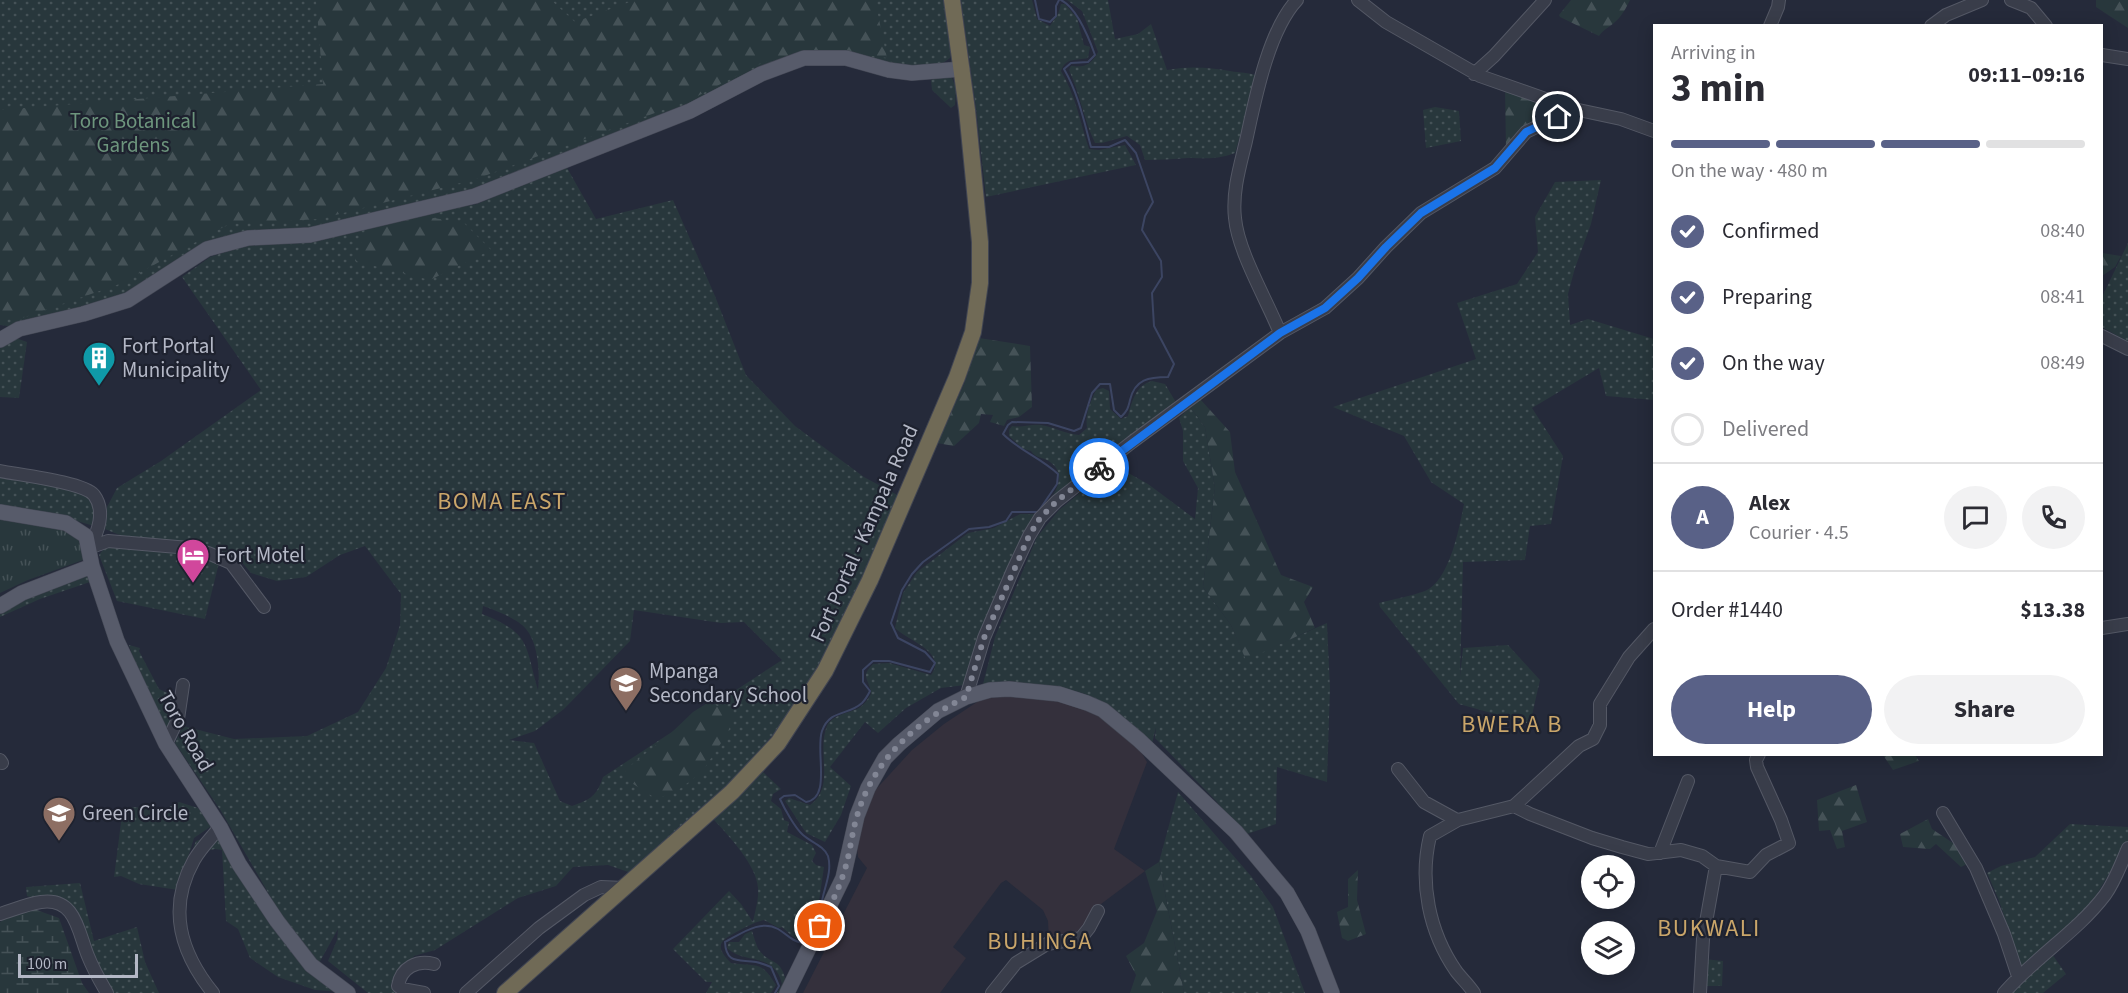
<!DOCTYPE html>
<meta charset="utf-8">
<style>
body{margin:0;font-family:"Source Sans 3",sans-serif;background:#f2f2f3;color:#2b2b33;height:100vh;display:flex;flex-direction:column;font-size:22px;white-space:nowrap}
*{box-sizing:border-box;margin:0}
p{font-size:20px;color:#7c7c81}
.icon{flex:none;width:33px;height:33px;fill:none;stroke:currentColor;stroke-width:2;stroke-linecap:round;stroke-linejoin:round}
.map{position:relative;flex:1;overflow:hidden}
.details{position:absolute;left:1653px;top:24px;width:450px;height:732px;display:flex;flex-direction:column;background:#fff;border-radius:0px;box-shadow:0 3px 15px #0003}
.details>*{flex:none}
.fabs{position:absolute;left:1581px;top:855px;display:grid;gap:12px}
.fabs a{display:grid;place-items:center;width:54px;height:54px;border-radius:50%;background:#fff;box-shadow:0 3px 15px #0003;font-size:30px}
.scale{position:absolute;left:18px;bottom:15px;width:120px;box-sizing:border-box;padding-left:6px;border:3px solid #b4b8c6;border-top:0;font-size:16px;line-height:21px;white-space:nowrap;color:#b4b8c6;-webkit-text-stroke:4px #1e222f;paint-order:stroke}
.pin{position:absolute;display:grid;place-items:center;width:51px;height:51px;color:#fff;margin:-26px;border:3px solid #fff;border-radius:50%;box-shadow:0 2px 6px #0007}
.courier{position:absolute;display:grid;place-items:center;width:60px;height:60px;margin:-30px;border:4px solid #1a73e8;border-radius:50%;background:#fff;color:#222;box-shadow:0 2px 8px #0007}
.summary em{font-style:normal;font-weight:700}
.summary div{display:flex;flex-direction:column-reverse}
.summary{display:flex;align-items:center;justify-content:space-between;height:102px;padding:0 18px}
h1{font-size:39px;font-weight:700;line-height:45px}
.bar{display:grid;grid-template-columns:repeat(4,1fr);gap:9px 6px;align-content:center;height:72px;padding:0 18px}
.bar i{height:8px;border-radius:4px;background:#e1e1e2}
.bar .active{background:#596187}
.bar p{grid-column:span 4}
.line{display:flex;align-items:center;gap:15px;padding:0 18px;border-top:2px solid #e1e1e2}
.line div{flex:1}
.round{display:grid;place-items:center;flex:none;width:63px;height:63px;border-radius:32px;background:#f2f2f3}
ol{padding:0 18px;list-style:none}
li{display:flex;align-items:center;gap:18px;height:66px}
li p{margin-inline-start:auto}
li .icon{padding:6px;border-radius:50%;background:#596187;color:#fff;stroke-width:4}
li:last-child{color:#7c7c81}
li i{width:33px;height:33px;border:3px solid #e1e1e2;border-radius:50%}
.cta{display:flex;gap:12px;margin-top:auto;padding:12px 18px}
.cta a{flex:1;height:69px;border-radius:36px;background:#596187;color:#fff;font-size:24px;font-weight:700;line-height:69px;text-align:center}
.cta a+a{background:#f2f2f3;color:#2b2b33}
.map>svg:first-child{display:block}
.medical{fill:#34303c}
.grass{fill:url(#grass-dots);fill-rule:evenodd}
.forest{fill:url(#forest-firs)}
.wetland{fill:url(#wetland-marsh)}
.park{fill:url(#park-tufts)}
.lines{fill:none;stroke-linecap:round;stroke-linejoin:round}
.stream{stroke:#3c4562;stroke-width:2}
.minor-casing{stroke:#545865;stroke-width:14}
.major-casing{stroke:#424653;stroke-width:16}
.highway-casing{stroke:#414552;stroke-width:18}
.minor{stroke:#393d4a;stroke-width:12}
.major{stroke:#575b6a;stroke-width:15}
.highway{stroke:#706a56;stroke-width:16}
.done{stroke:#828695;stroke-width:6;stroke-dasharray:0 10.8}
.route{stroke:#1a73e8;stroke-width:8}
.labels{text-anchor:middle;dominant-baseline:central;stroke-width:4.5;stroke-linejoin:round;paint-order:stroke}
.park-label{font-size:21px;fill:#6d957d;stroke:#1e222f}
.poi-label{font-size:21px;fill:#b4b8c6;stroke:#1e222f;text-anchor:start}
.street-label{font-size:21px;fill:#b4b8c6;stroke:#1e222f}
.quarter-label{font-size:24px;letter-spacing:1.5px;fill:#caa66a;stroke:#1e222f}
</style>
<div class="map">
<svg width="2128" height="993" viewBox="0 0 2128 993">
<defs>
<pattern id="grass-dots" width="8" height="8" patternUnits="userSpaceOnUse" patternTransform="scale(1.5)"><rect width="8" height="8" fill="#28373c"/><path d="M2 2h.1M6 6h.1" fill="none" stroke="#455257" stroke-width="1.8" stroke-linecap="round"/></pattern>
<pattern id="forest-firs" width="22" height="20" patternUnits="userSpaceOnUse" patternTransform="scale(1.5)"><rect width="22" height="20" fill="#28373c"/><path d="M5 1l3.5 6h-7zM16 11l3.5 6h-7z" fill="#455257"/></pattern>
<pattern id="wetland-marsh" width="20" height="14" patternUnits="userSpaceOnUse" patternTransform="scale(1.5)"><rect width="20" height="14" fill="#28373c"/><path d="M1 5h8M5 5V1M11 12h8M15 12V8" fill="none" stroke="#455257"/></pattern>
<pattern id="park-tufts" width="24" height="20" patternUnits="userSpaceOnUse" patternTransform="scale(1.5)"><rect width="24" height="20" fill="#28373c"/><path d="M3 7l-1-3M5 7V3M7 7l1-3M15 17l-1-3M17 17v-4M19 17l1-3" fill="none" stroke="#455257"/></pattern>
</defs>
<rect width="100%" height="100%" fill="#252a3a"/>
<path class="medical" d="M1001 695 1050 697 1107 718 1137 745 1147 762 1114 849 1145 871 1097 907 1079 935 1049 939 1048 921 1043 910 1006 880 1001 883 953 947 966 958 940 993H803L867 868 858 857 856 839 869 797 912 750 944 724 980 700Z"/>
<path class="grass" d="M0 0H948L952 46 950 58 939 66 911 68 832 50 802 54 688 105 474 191 310 230 247 232 129 300 21 328 0 325Z
M961 0H1032L1037 19 1050 26 1058 14 1061 4H1065L1077 18 1084 45 1090 47 1088 58C1076 61 1066 57 1061 71 1076 96 1080 122 1089 149L1099 150 1125 145 1136 165 986 197 976 108Z
M1067 0H1108L1115 39 1138 34 1151 24 1167 70C1189 66 1208 67 1230 71 1241 73 1247 72 1258 76L1235 153C1216 160 1207 158 1188 158 1174 159 1159 160 1145 160L1140 145 1127 136 1102 143H1095C1084 120 1080 94 1069 70L1071 66C1085 68 1092 64 1098 52L1082 11Z
M940 77 952 78 956 88 955 105 951 108 932 90 931 80Z
M1435 107 1459 111 1461 141 1426 148 1423 110Z
M566 166 596 219 673 200 715 296 746 375 795 426 864 477 901 497C869 559 844 627 807 686 762 760 697 817 634 874L608 865 573 867 556 886 518 898 435 950 414 956 410 963 401 971 403 993H368L328 961 337 940 338 929 318 965 277 908 221 811 175 743 183 726 234 739 307 736 358 712 386 668 400 625 401 594 365 546 340 555 306 577 277 581 251 573 240 560 201 544 122 536 105 529 107 507 117 488 161 461 261 390 182 277 210 257 244 246 326 239 412 216 477 204ZM483 606C495 610 518 619 526 629 538 643 540 672 538 690 525 645 531 633 482 614ZM634 610 721 623 744 622 782 660 603 777C596 797 591 799 572 806L560 801 534 743 509 740 535 731 564 709 630 641Z
M1601 180 1591 224 1575 268 1568 294 1570 325 1588 319 1654 339V400L1606 396 1599 368 1532 408 1563 456 1551 524 1530 526 1525 560 1463 562 1460 676 1463 648 1508 645 1540 680 1530 724 1459 704 1380 607 1379 603C1394 599 1411 596 1425 591 1450 580 1459 528 1464 504L1431 482 1404 436 1333 407 1476 359 1457 303 1517 284 1538 252 1535 217 1555 182Z
M2128 243V342L2102 327V297Z
M13 337 27 342 19 398 0 397V345Z
M1152 381 1165 384 1177 404 1082 477 1030 537 965 685 941 688 906 708 878 733 865 722 830 767 851 786 841 815 825 842 806 833 785 801 789 798 810 805C836 787 816 752 827 726 832 715 849 713 859 708 865 704 868 699 871 694 870 679 859 678 873 664L889 663 931 675C948 652 908 641 895 628L903 593 917 572 968 533 994 528 1020 514H1038C1052 500 1072 474 1047 460 1040 457 1035 457 1031 451L1023 449 1009 436V430L1012 426C1022 428 1031 424 1041 425 1054 427 1066 434 1079 435L1087 428C1085 414 1090 403 1096 390L1103 388 1109 391 1110 409 1121 419 1128 416C1132 401 1136 385 1152 381Z
M1190 407 1205 427 1215 488 1203 587 1231 625 1246 659 1327 623 1330 688 1327 782 1277 767 1276 824 1244 835 1217 802 1155 738 1156 727 1151 748C1137 735 1109 704 1092 697 1059 682 1017 688 982 688L995 637 1037 537 1059 510 1114 465 1148 484 1195 519 1198 488 1183 461V431L1179 418Z
M0 477 75 490 90 498 96 515 94 526 60 516 0 508Z
M106 546 198 553 219 563 205 619 117 601 99 555Z
M86 571 90 582 40 599 0 617V610Z
M129 645 140 648 139 651 159 689 182 700 171 738 144 695Z
M763 772 781 789 773 794 771 801 781 809 784 820 789 822 787 832 812 845 816 853 812 861 816 865 824 867 818 908 803 938 799 940 792 936 782 927 779 928 764 920C752 923 744 928 733 934 716 943 718 949 731 963 758 967 761 960 776 985L771 993H706L712 982H706L673 949 729 891 741 904 753 922C755 911 759 900 758 888 757 866 729 836 714 820Z
M1178 792 1251 876 1273 907 1305 993H1184L1159 862Z
M179 802 198 808 213 825 194 838 178 890 139 884 121 876 114 877 123 807 167 808Z
M2070 824 2128 827V841L2086 913 2022 969 1998 898 1987 873 2001 866 2035 857Z
M222 831 272 912 342 992 315 990 278 977 250 958 238 929 226 921 222 850 215 849 191 854 196 841Z
M80 883 94 941 137 927 145 962 159 993H102L94 984 69 912 27 896 26 887Z
M752 931C754 937 756 945 759 950 771 966 781 957 786 982L779 993H777L782 984C774 951 744 965 727 948L729 942H739L745 934Z
M2052 954 2066 974 2043 993H2012L2027 975Z
M1704 959 1723 961 1722 986H1702Z"/>
<path class="forest" d="M316 0H551L575 22 635 0H875L887 58 832 50 763 62 690 100 476 179 320 219 229 224 117 285 22 318 0 317V110L323 84Z
M1571 0H1630C1626 8 1622 16 1615 22 1610 27 1604 29 1599 36L1560 17 1559 15Z
M2096 0H2128V28L2096 7Z
M1505 87 1562 107 1506 150Z
M415 215 464 223 491 250 430 280 355 261 366 228Z
M2102 253 2121 256 2115 267 2102 276Z
M979 338 1030 346 1032 407 1019 417 1007 420 1004 426 990 422 993 415 981 414 979 423 954 446 937 443 964 384Z
M1200 399 1230 432 1235 472 1281 575 1313 587 1304 602 1315 628 1246 660 1231 625 1203 587 1215 488 1205 427 1190 407Z
M709 702 732 713 729 731 702 772 673 794 655 798 627 780 625 770 670 734 693 712Z
M1883 755H1915L1919 761 1893 770Z
M1856 785 1867 822 1842 831 1845 847 1837 849 1830 830 1819 831 1817 800Z
M1928 819 1932 829 1956 845 1969 863 1961 867 1936 844 1930 849 1903 847 1900 834Z
M1159 862 1184 993H1130L1136 975 1126 956 1144 943 1157 911 1145 871Z
M1358 870 1357 900 1366 934 1348 941 1342 938 1337 912 1348 907V879Z"/>
<path class="wetland" d="M23 908H31L59 918 82 983 89 993H0V922Z"/>
<path class="park" d="M0 519C28 523 89 520 83 560L28 580 0 593Z"/>
<g class="lines">
<path class="stream" d="M1035 0 1039 19 1050 22 1056 16V6L1059 0
M821 908C822 891 833 874 828 856 824 846 811 842 803 835 795 828 784 808 780 799L784 796 795 795 806 802C832 798 815 751 822 731 830 709 848 716 862 703 865 700 868 695 870 691L863 682V670L873 661H889L930 672 935 663 925 652 898 638 891 623 902 590 912 574 923 562 969 529 989 527 1006 521 1012 512H1038L1057 484 1058 474C1041 458 1020 451 1003 434L1008 425 1012 422 1048 423 1074 431 1081 428 1092 393 1100 384H1110L1114 410 1121 417C1128 410 1128 408 1130 400 1135 379 1149 377 1168 377L1174 364 1154 326 1152 293 1162 277 1161 261 1142 230 1145 216 1153 202 1136 153 1125 140 1109 147H1091C1084 121 1078 93 1064 69L1071 63 1088 62 1095 55C1089 38 1077 8 1061 0
M775 993 779 986 771 967C766 965 761 963 756 962 740 959 726 965 725 942 741 934 760 919 778 929 788 935 791 941 803 943L805 939"/>
<g class="minor-casing">
<path id="minor" d="M1358 0 1386 22 1480 76 1574 109 1621 119 1654 131
M2011 0 2031 8 2046 26
M1770 26 1778 7 1779 0
M1931 26 1946 15 1982 0
M2102 55 2128 59
M1474 74 1494 56 1545 0
M1280 333 1325 308 1358 278 1386 247 1421 213 1495 168 1526 132 1574 109
M2102 336 2128 349
M0 471C19 475 83 482 94 495 106 511 98 533 89 548
M89 548 108 541 189 548 208 553 231 563 264 607
M2102 628 2128 624
M966 697 984 638 1013 570 1029 536 1040 518 1057 501 1132 442 1280 333C1267 300 1238 252 1235 218 1232 192 1240 166 1246 141 1255 100 1268 31 1297 0
M166 744 178 719 183 685
M0 760 2 763
M1398 769 1424 802 1455 819 1458 820 1514 806 1579 746 1593 739 1600 725V704L1629 657 1654 629
M1514 806 1530 814 1592 838 1622 847 1648 854 1681 850 1702 856 1716 866 1750 872 1766 855 1789 843 1781 820 1757 767 1756 760 1759 754
M1943 813 1976 868 2004 934 2018 976
M1458 820 1430 836C1419 882 1429 932 1456 971 1462 979 1469 985 1474 993
M1660 853 1688 781
M0 914C13 910 27 904 41 902 76 897 78 932 88 956 93 969 100 981 107 993
M213 993C180 952 167 908 194 860 201 848 211 838 220 827
M424 993 402 989 398 986C401 967 417 960 434 964
M466 993 539 928 584 895 601 887 624 888
M992 993 1016 963 1047 944 1081 938 1089 928 1098 911
M1700 993 1703 939 1716 866
M2004 993C2035 957 2077 932 2105 895 2115 881 2121 864 2128 848"/>
</g>
<g class="major-casing">
<path id="major" d="M0 340 19 329 83 314 128 300 207 249 248 238 310 235 475 196 690 111 761 74 804 58H846L889 70 912 73 962 69
M0 512 66 523 86 536 92 566 117 641 166 744 220 827 239 864 277 921 311 965 348 993
M0 606 22 593 92 566
M787 993 843 878 857 816 868 788 885 758 899 744 938 711 966 697 990 690 1009 689 1059 694 1087 703 1103 710 1139 740 1236 832 1287 893 1308 931 1332 993"/>
</g>
<g class="highway-casing">
<path id="highway" d="M505 993 732 792 778 743 825 671 870 580 957 377 973 332 980 283V242L967 110 952 0"/>
</g>
<use href="#minor" class="minor"/>
<use href="#major" class="major"/>
<use href="#highway" class="highway"/>
</g>
<g class="lines">
<path class="done" d="M820 926C828 909 838 892 843 875 850 856 851 836 857 816 873 761 915 722 966 697L984 638 1029 536 1040 518 1057 501 1099 468"/>
<path class="route" d="M1099 468 1280 333 1325 308 1358 278 1386 247 1421 213 1495 168 1526 132 1558 117"/>
</g>
<defs>
<g id="building-pin" transform="scale(1.725)"><path d="M0 17L-7.5 6A9.5 9.5 0 1 1 7.5 6Z" fill="#0f9aa8" stroke="#1e222f"/><path d="M-4-6H4V6H1V3H-1V6H-4ZM-2.5-4.3h1.7v1.8h-1.7ZM.8-4.3h1.7v1.8H.8ZM-2.5-1h1.7V.8h-1.7ZM.8-1h1.7V.8H.8Z" fill="#fff"/></g>
<g id="hotel-pin" transform="scale(1.725)"><path d="M0 17L-7.5 6A9.5 9.5 0 1 1 7.5 6Z" fill="#d1479c" stroke="#1e222f"/><path d="M-6-4.5h1.5V1H6V5H4.5V3h-9V5H-6ZM-4 0a1.8 1.8 0 1 1 3.6 0ZM.5 0V-2.5h3Q6-2.5 6 0Z" fill="#fff"/></g>
<g id="school-pin" transform="scale(1.725)"><path d="M0 17L-7.5 6A9.5 9.5 0 1 1 7.5 6Z" fill="#8d6e63" stroke="#1e222f"/><path d="M0-5L7-2L0 1L-7-2ZM-4 1L0 2.5L4 1V4Q0 6-4 4Z" fill="#fff"/></g>
</defs>
<g fill-rule="evenodd">
<use href="#building-pin" x="99" y="358"/>
<use href="#hotel-pin" x="193" y="555"/>
<use href="#school-pin" x="626" y="683"/>
<use href="#school-pin" x="59" y="813"/>
</g>
<g class="labels">
<g class="park-label">
<text x="133" y="121">Toro Botanical<tspan x="133" dy="24">Gardens</tspan></text>
</g>
<g class="poi-label">
<text x="122" y="346">Fort Portal<tspan x="122" dy="24">Municipality</tspan></text>
<text x="216" y="555">Fort Motel</text>
<text x="649" y="671">Mpanga<tspan x="649" dy="24">Secondary School</tspan></text>
<text x="82" y="813">Green Circle</text>
</g>
<g class="street-label">
<text transform="translate(864 533) rotate(-66)">Fort Portal - Kampala Road</text>
<text transform="translate(186 731) rotate(60)">Toro Road</text>
</g>
<g class="quarter-label">
<text x="502" y="501">BOMA EAST</text>
<text x="1512" y="724">BWERA B</text>
<text x="1709" y="928">BUKWALI</text>
<text x="1040" y="941">BUHINGA</text>
</g>
</g>
</svg>
<div class="fabs">
<a><svg class="icon" aria-label="locate" viewBox="0 0 24 24"><circle cx="12" cy="12" r="6"/><path d="M12 2v4M12 18v4M2 12h4M18 12h4"/></svg></a>
<a><svg class="icon" aria-label="layers" viewBox="0 0 24 24"><path d="M12 4l9 5-9 5-9-5zM3 14l9 5 9-5"/></svg></a>
</div>
<div class="scale">100 m</div>
<div class="pin" style="left:820px;top:926px;background:#ea580c"><svg class="icon" aria-label="bag" viewBox="0 0 24 24"><path d="M5 8h14l-1 12H6zM9 8a3 3 0 0 1 6 0"/></svg></div>
<div class="pin" style="left:1558px;top:117px;background:#1f2937"><svg class="icon" aria-label="home" viewBox="0 0 24 24"><path d="M3 11l9-7 9 7M6 9v11h12V9"/></svg></div>
<div class="courier" style="left:1099px;top:468px"><svg class="icon" aria-label="bike" viewBox="0 0 24 24"><circle cx="6" cy="16" r="4"/><circle cx="18" cy="16" r="4"/><path d="M6 16l4-8h5l3 8M10 8l3 8H6M13 5h3"/></svg></div>
<section class="details">
<div class="summary"><div><h1>3 min</h1><p>Arriving in</p></div><em>09:11–09:16</em></div>
<div class="bar"><i class="active"></i><i class="active"></i><i class="active"></i><i></i><p>On the way · 480 m</p></div>
<ol>
<li><svg class="icon" aria-label="check" viewBox="0 0 24 24"><path d="M5 12l5 5 9-10"/></svg>Confirmed<p>08:40</p></li>
<li><svg class="icon" aria-label="check" viewBox="0 0 24 24"><path d="M5 12l5 5 9-10"/></svg>Preparing<p>08:41</p></li>
<li><svg class="icon" aria-label="check" viewBox="0 0 24 24"><path d="M5 12l5 5 9-10"/></svg>On the way<p>08:49</p></li>
<li><i></i>Delivered</li>
</ol>
<div class="line" style="height:108px"><b class="round" style="background:#596187;color:#fff">A</b><div><b>Alex</b><p>Courier · 4.5</p></div><a class="round"><svg class="icon" aria-label="chat" viewBox="0 0 24 24"><path d="M4 5h16v11H9l-5 4z"/></svg></a><a class="round"><svg class="icon" aria-label="phone" viewBox="0 0 24 24"><path d="M5 4h4l2 5-3 2q2 4 5 5l2-3 5 2v4C11 20 4 13 5 4z"/></svg></a></div>
<div class="line" style="height:78px"><div>Order #1440</div><b>$13.38</b></div>
<div class="cta"><a>Help</a><a>Share</a></div>
</section>
</div>
